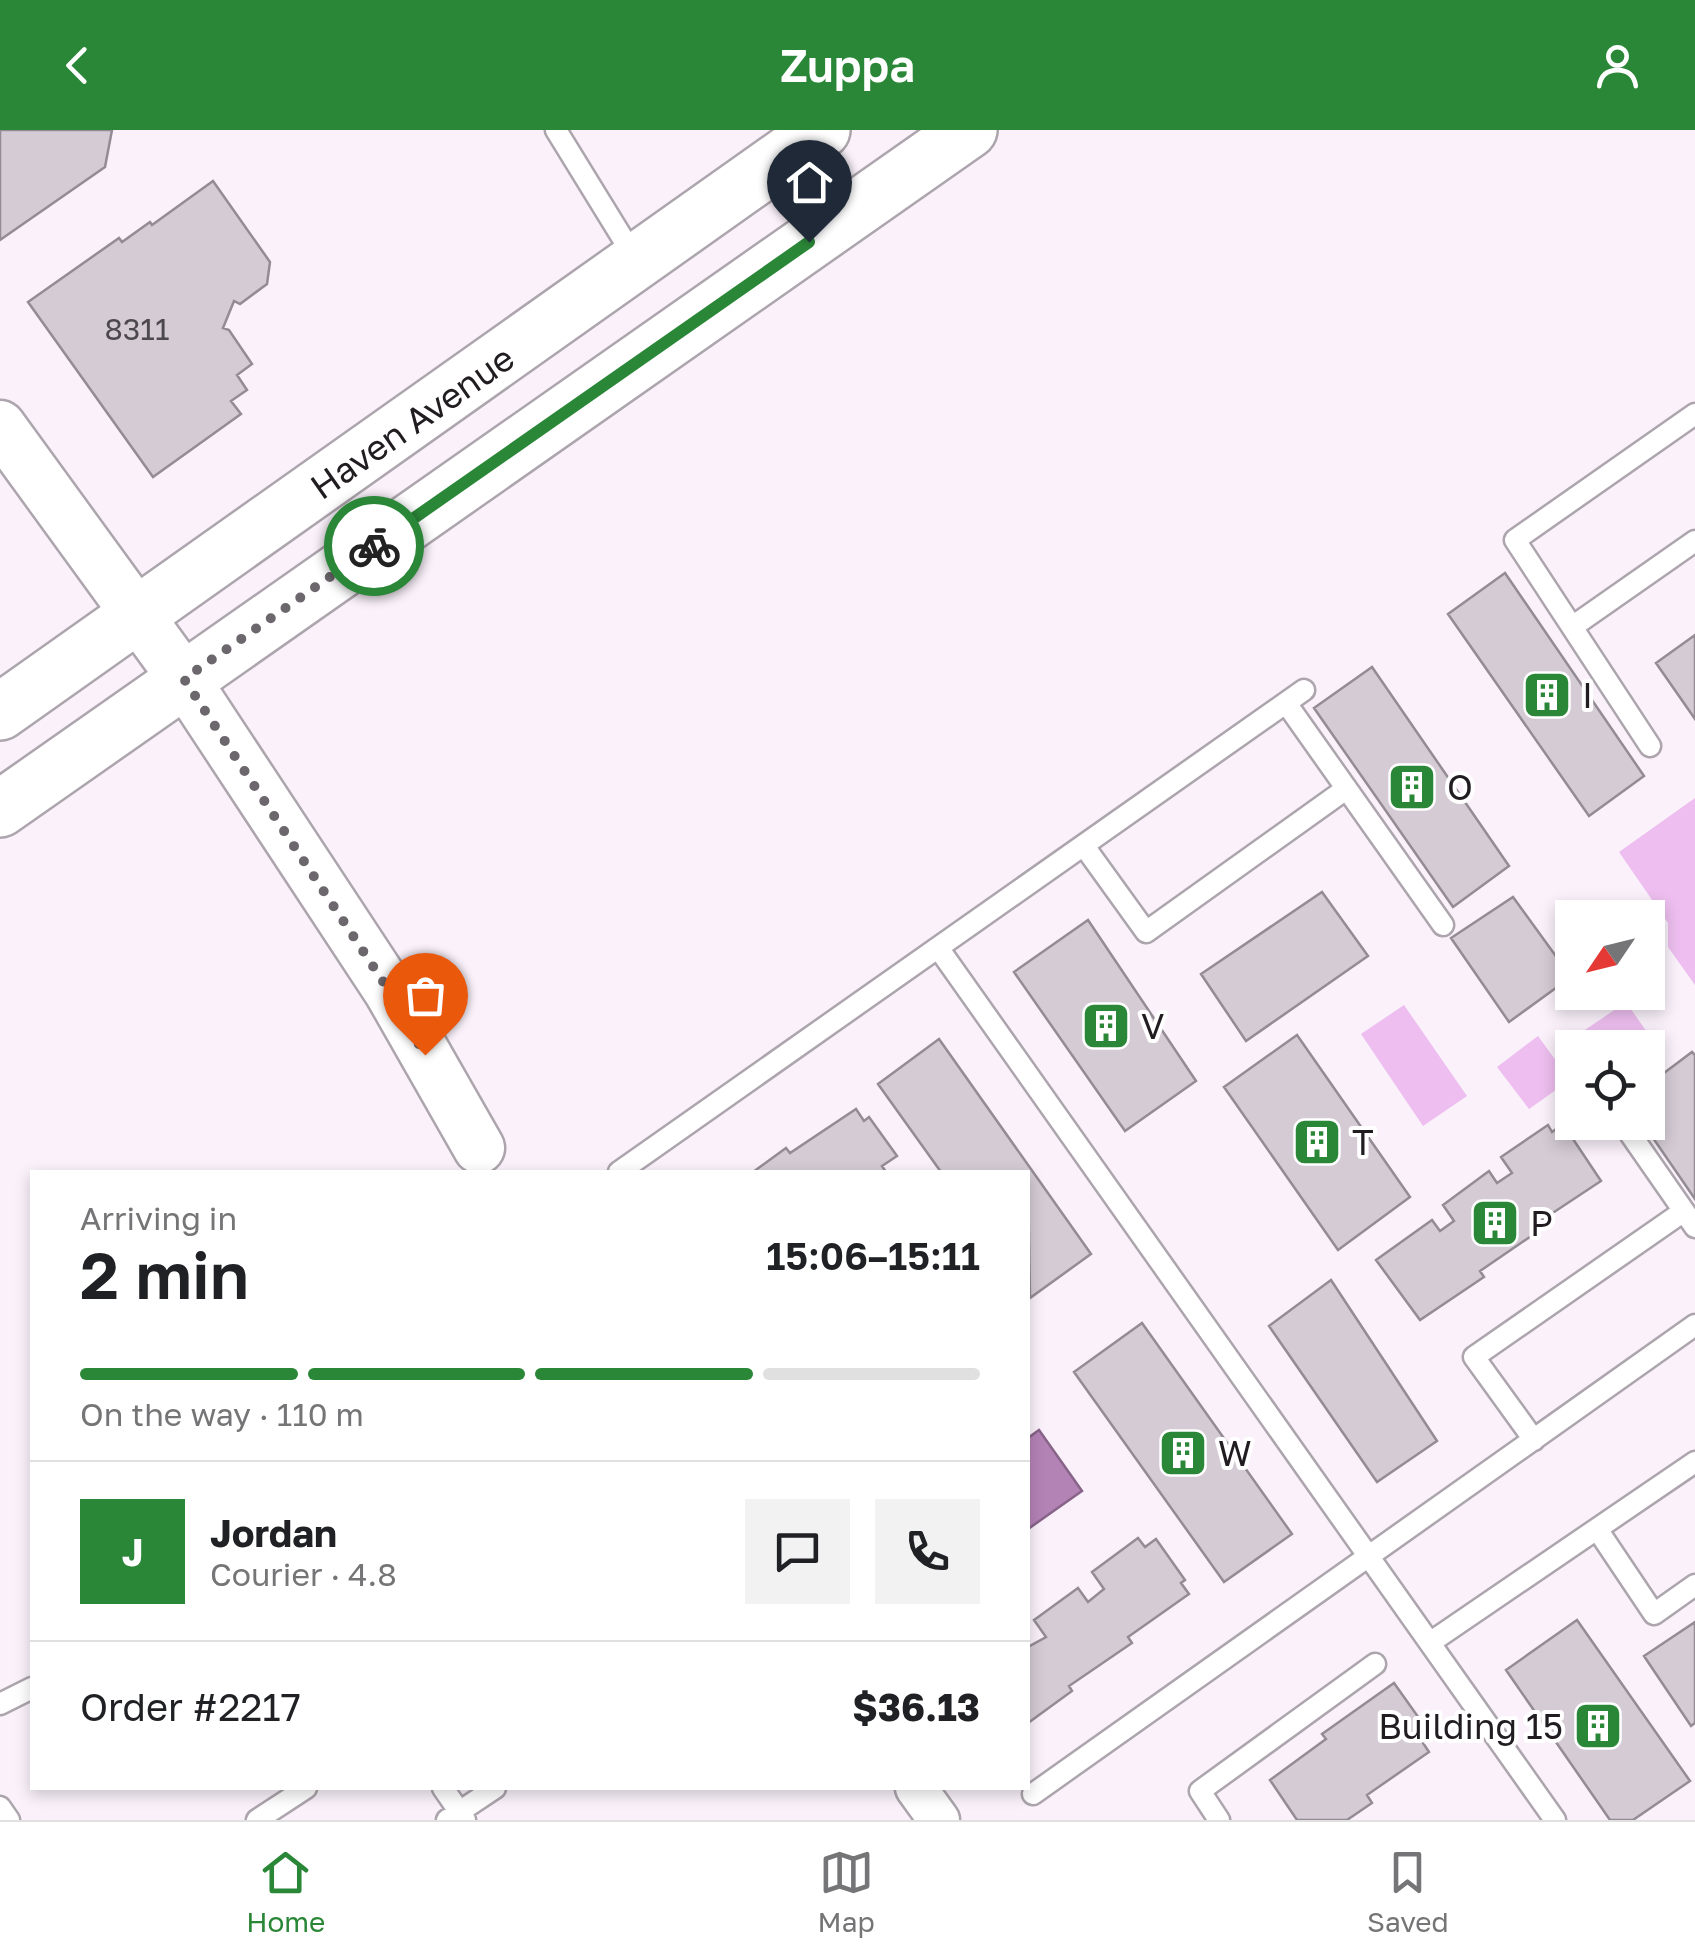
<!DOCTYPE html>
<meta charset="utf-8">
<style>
body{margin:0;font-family:"Golos Text",sans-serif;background:#f2f2f2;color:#202124;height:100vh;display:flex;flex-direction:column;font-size:38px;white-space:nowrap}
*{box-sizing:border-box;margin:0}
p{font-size:32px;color:#757577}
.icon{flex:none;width:55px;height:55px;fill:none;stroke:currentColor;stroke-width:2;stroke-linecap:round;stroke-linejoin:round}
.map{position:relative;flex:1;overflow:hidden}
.details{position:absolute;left:30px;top:1040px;width:1000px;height:620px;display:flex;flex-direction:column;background:#fff;border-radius:0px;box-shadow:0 5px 15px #0003}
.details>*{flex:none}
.needle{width:65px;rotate:235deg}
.buttons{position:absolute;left:1555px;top:770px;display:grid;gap:20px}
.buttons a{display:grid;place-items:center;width:110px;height:110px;border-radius:0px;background:#fff;box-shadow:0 5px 15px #0003;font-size:50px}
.pin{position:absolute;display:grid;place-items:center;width:85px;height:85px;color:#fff;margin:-102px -42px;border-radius:50% 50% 50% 0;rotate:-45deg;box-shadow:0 0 10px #0007}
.pin .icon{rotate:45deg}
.courier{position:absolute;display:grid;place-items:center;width:100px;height:100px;margin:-50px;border:8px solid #2b8738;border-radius:50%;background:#fff;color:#222;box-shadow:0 2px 12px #0007}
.summary em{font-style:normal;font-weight:600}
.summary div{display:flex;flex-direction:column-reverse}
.summary{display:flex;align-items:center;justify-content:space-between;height:170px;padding:0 50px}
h1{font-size:65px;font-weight:600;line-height:75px}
.bar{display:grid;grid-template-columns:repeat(4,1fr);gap:15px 10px;align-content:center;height:120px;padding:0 50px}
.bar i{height:12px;border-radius:8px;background:#e0e0e0}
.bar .current{background:#2b8738}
.bar p{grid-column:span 4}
.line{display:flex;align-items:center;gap:25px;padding:0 50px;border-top:2px solid #e0e0e0}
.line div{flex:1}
.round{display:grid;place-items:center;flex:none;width:105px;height:105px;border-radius:0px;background:#f2f2f2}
header{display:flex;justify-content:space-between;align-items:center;height:130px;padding:0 50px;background:#2b8738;color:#fff;font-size:45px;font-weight:600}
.dock{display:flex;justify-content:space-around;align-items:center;height:140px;border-top:2px solid #e0e0e0;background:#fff;font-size:28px;color:#757577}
.dock a{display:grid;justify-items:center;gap:5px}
.dock .current{color:#2b8738}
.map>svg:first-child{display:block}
.green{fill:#edbeef}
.water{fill:#b483b6;stroke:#886489;stroke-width:2.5}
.building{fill:#d4cbd4;stroke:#948c94;stroke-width:2.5}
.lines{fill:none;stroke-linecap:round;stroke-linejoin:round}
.service-casing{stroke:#ada5ad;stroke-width:25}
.minor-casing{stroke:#ada5ad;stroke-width:45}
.tertiary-casing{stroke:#ada5ad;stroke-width:55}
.primary-casing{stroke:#ada5ad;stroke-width:60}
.service{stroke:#fff;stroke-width:20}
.minor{stroke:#fff;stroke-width:40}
.tertiary{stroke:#fff;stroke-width:50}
.primary{stroke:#fff;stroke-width:55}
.done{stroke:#6c676c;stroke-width:10;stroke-dasharray:0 18}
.route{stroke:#2b8738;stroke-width:12}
.labels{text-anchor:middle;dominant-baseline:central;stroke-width:8;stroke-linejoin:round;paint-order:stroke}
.number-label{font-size:30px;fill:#4d484d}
.street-label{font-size:35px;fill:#201c20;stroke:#fff}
.poi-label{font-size:35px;fill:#201c20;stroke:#fff;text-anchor:start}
</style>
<header><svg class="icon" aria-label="back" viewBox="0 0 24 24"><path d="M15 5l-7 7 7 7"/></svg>Zuppa<svg class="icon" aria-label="person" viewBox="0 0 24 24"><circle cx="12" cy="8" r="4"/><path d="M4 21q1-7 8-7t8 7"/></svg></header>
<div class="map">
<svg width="1695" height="1690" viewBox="0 0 1695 1690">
<rect width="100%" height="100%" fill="#faf1fa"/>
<path class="green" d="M1695 668V855L1668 817V793L1619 722Z
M1626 872 1658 918 1648 926V918L1593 917 1582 902Z
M1404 875 1467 966 1423 996 1361 904Z
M1538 906 1570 950 1529 979 1497 937Z"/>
<path class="water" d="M1039 1300 1082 1361 1028 1399V1308Z"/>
<path class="building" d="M0 0H112L105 37 0 110Z
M213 51 270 132 267 154 240 174 234 171 223 198 229 200 252 234 237 245 247 260 231 271 241 284 153 347 28 172 119 108 122 112 150 92 152 95Z
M1505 443 1644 646 1589 686 1448 484Z
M1695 505V589L1656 533Z
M1372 537 1509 736 1453 777 1314 578Z
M1322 762 1368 826 1246 911 1201 844Z
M1513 767 1571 847 1509 892 1451 808Z
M1088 790 1196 951 1125 1001 1014 842Z
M1297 905 1410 1067 1338 1120 1224 957Z
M939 909 1091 1124 1030 1168 1028 1042H941L878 954Z
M1692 922 1695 925V1069L1642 992H1648V955Z
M856 979 864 991 869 987 897 1026 882 1036 886 1042H753L786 1018 790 1023Z
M1563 994 1601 1051 1536 1094 1540 1100 1480 1141 1484 1147 1420 1190 1376 1130 1432 1090 1440 1101 1454 1091 1443 1075 1489 1041 1497 1053 1512 1043 1501 1027 1548 995 1552 1002Z
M1331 1150 1437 1311 1377 1352 1269 1196Z
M1142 1193 1292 1404 1224 1452 1074 1242Z
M1138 1408 1145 1417 1156 1409 1185 1450 1181 1453 1189 1464 1128 1507 1132 1513 1069 1556 1072 1561 1028 1593V1517L1046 1507 1034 1490 1078 1458 1088 1472 1104 1459 1092 1442Z
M1577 1490 1690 1651 1633 1690H1610L1506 1540Z
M1695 1492V1593L1691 1596 1644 1526Z
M1394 1553 1431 1605 1423 1613 1429 1622 1367 1665 1372 1673 1347 1690H1297L1270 1650 1326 1609 1322 1604Z"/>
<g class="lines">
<g class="service-casing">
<path id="service" d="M556 0 636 130
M1572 497 1695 411
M1286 573 1443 795
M1650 616 1515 410 1695 284
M1084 716 1146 802 1346 659
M939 819 1555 1690
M1622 992 1695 1097
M619 1042 1304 560
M1534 1310 1474 1227 1684 1081
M1597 1399 1654 1484 1695 1455
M1431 1512 1695 1332
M0 1574 32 1558
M443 1658 465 1690
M1033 1664 1695 1195
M0 1677 9 1690
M257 1690 306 1658
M447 1690 495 1658
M1219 1690 1200 1661 1375 1534"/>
</g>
<g class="minor-casing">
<path id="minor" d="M916 1658 939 1690"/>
</g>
<g class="tertiary-casing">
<path id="tertiary" d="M0 296 184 549 390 862 479 1018"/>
</g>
<g class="primary-casing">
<path id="primary" d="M0 582 822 0
M0 679 969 0"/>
</g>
<use href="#service" class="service"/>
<use href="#minor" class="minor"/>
<use href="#tertiary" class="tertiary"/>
<use href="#primary" class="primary"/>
</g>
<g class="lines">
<path class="done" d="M374 416 184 549 390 862 425 925"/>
<path class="route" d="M374 416 809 112"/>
</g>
<defs>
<g id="building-square" transform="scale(2.5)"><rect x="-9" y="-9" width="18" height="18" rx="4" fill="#2b8738" stroke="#fff"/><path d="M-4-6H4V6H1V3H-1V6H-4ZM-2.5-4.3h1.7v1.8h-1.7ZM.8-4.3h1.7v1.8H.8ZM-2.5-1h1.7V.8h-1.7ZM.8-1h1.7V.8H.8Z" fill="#fff"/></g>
</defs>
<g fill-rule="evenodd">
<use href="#building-square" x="1547" y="565"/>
<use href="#building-square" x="1412" y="657"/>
<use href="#building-square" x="1106" y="896"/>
<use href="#building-square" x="1317" y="1012"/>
<use href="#building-square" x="1495" y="1093"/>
<use href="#building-square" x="1183" y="1323"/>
<use href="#building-square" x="1598" y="1596"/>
</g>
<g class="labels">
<g class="number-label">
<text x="137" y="199">8311</text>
</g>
<g class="street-label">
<text transform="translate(412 292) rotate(-35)">Haven Avenue</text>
</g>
<g class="poi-label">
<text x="1582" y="565">I</text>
<text x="1447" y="657">O</text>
<text x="1141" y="896">V</text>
<text x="1352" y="1012">T</text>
<text x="1530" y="1093">P</text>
<text x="1218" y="1323">W</text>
<text x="1563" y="1596" text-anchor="end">Building 15</text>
</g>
</g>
</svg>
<div class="buttons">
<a><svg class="needle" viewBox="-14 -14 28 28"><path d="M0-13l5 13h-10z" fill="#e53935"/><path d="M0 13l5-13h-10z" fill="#757577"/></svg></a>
<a><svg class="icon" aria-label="locate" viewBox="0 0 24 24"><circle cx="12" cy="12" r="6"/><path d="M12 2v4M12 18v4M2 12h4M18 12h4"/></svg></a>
</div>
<div class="pin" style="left:425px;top:925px;background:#ea580c"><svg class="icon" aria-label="bag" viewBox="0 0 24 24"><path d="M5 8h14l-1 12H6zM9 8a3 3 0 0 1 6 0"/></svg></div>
<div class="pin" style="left:809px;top:112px;background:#1f2937"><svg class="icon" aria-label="home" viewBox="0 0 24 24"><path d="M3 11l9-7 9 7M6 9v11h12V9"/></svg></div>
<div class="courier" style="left:374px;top:416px"><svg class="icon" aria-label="bike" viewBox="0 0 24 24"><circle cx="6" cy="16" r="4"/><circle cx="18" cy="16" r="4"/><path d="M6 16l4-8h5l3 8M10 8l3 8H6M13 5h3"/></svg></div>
<section class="details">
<div class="summary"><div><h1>2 min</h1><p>Arriving in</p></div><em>15:06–15:11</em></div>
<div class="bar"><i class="current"></i><i class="current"></i><i class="current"></i><i></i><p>On the way · 110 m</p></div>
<div class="line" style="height:180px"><b class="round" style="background:#2b8738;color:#fff">J</b><div><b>Jordan</b><p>Courier · 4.8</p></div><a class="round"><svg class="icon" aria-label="chat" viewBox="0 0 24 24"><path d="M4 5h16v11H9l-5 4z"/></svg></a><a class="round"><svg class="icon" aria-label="phone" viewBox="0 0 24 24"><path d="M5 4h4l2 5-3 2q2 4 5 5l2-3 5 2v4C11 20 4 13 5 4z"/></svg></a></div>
<div class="line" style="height:130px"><div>Order #2217</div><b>$36.13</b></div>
</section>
</div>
<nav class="dock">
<a class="current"><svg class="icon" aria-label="home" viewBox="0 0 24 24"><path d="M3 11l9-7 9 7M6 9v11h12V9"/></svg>Home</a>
<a><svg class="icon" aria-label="map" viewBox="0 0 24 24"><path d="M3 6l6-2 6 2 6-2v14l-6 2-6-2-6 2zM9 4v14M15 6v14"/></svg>Map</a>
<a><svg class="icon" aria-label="saved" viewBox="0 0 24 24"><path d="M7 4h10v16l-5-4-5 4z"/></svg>Saved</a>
</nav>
